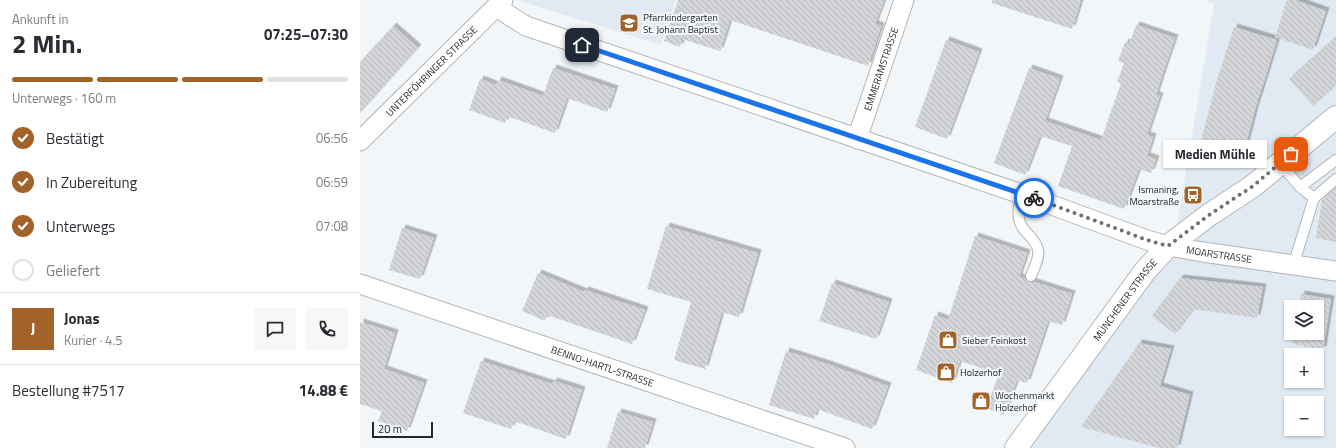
<!DOCTYPE html>
<html lang="de">
<meta charset="utf-8">
<style>
body{margin:0;font-family:"Titillium Web",sans-serif;background:#f7f7f7;color:#2b2b33;height:100vh;display:flex;flex-direction:column;font-size:15px;white-space:nowrap}
*{box-sizing:border-box;margin:0}
p{font-size:13px;color:#7c7c81}
.icon{flex:none;width:22px;height:22px;fill:none;stroke:currentColor;stroke-width:2;stroke-linecap:round;stroke-linejoin:round}
.map{position:relative;flex:1;overflow:hidden}
.details{display:flex;flex-direction:column;background:#fff;width:360px}
.details>*{flex:none}
.fabs{position:absolute;left:924px;top:300px;display:grid;gap:8px}
.fabs a{display:grid;place-items:center;width:40px;height:40px;border-radius:0px;background:#fff;box-shadow:0 1px 3px #0004;font-size:20px}
.scale{position:absolute;left:12px;bottom:10px;width:61px;box-sizing:border-box;padding-left:4px;border:2px solid #272828;border-top:0;font-size:11px;line-height:14px;white-space:nowrap;color:#272828;-webkit-text-stroke:3px #f3f6f8;paint-order:stroke}
.pin{position:absolute;display:grid;place-items:center;width:34px;height:34px;color:#fff;margin:-17px;border-radius:8px;box-shadow:0 2px 6px #0006}
.courier{position:absolute;display:grid;place-items:center;width:40px;height:40px;margin:-20px;border:3px solid #1a73e8;border-radius:50%;background:#fff;color:#222;box-shadow:0 1px 5px #0007}
.bubble{position:absolute;height:28px;border-radius:0px;background:#fff;box-shadow:0 1px 3px #0004;font-size:13px;font-weight:700;line-height:28px;text-align:center}
.head em{font-style:normal;font-weight:700}
.head div{display:flex;flex-direction:column-reverse}
.head{display:flex;align-items:center;justify-content:space-between;height:68px;padding:0 12px}
h1{font-size:26px;font-weight:700;line-height:30px}
.bar{display:grid;grid-template-columns:repeat(4,1fr);gap:6px 4px;align-content:center;height:48px;padding:0 12px}
.bar i{height:5px;border-radius:3px;background:#e1e1e2}
.bar .current{background:#a2632a}
.bar p{grid-column:span 4}
.line{display:flex;align-items:center;gap:10px;padding:0 12px;border-top:1px solid #e1e1e2}
.line div{flex:1}
.round{display:grid;place-items:center;flex:none;width:42px;height:42px;border-radius:0px;background:#f7f7f7}
ol{padding:0 12px;list-style:none}
li{display:flex;align-items:center;gap:12px;height:44px}
li p{margin-inline-start:auto}
li .icon{padding:4px;border-radius:50%;background:#a2632a;color:#fff;stroke-width:4}
li:last-child{color:#7c7c81}
li i{width:22px;height:22px;border:2px solid #e1e1e2;border-radius:50%}
main{display:flex;flex:1;min-height:0}
.map>svg:first-child{display:block}
.built{fill:#e1eaf2;fill-rule:evenodd}
.building{fill:url(#building-back-hatch);filter:url(#shadow)}
.lines{fill:none;stroke-linecap:round;stroke-linejoin:round}
.lane-casing{stroke:#b2b5b7;stroke-width:12}
.street-casing{stroke:#b2b5b7;stroke-width:21}
.secondary-casing{stroke:#b2b5b7;stroke-width:24}
.lane{stroke:#fff;stroke-width:10}
.street{stroke:#fff;stroke-width:19}
.secondary{stroke:#fff;stroke-width:22}
.done{stroke:#6e7071;stroke-width:4;stroke-dasharray:0 7.2}
.route{stroke:#1a73e8;stroke-width:5}
.labels{text-anchor:middle;dominant-baseline:central;stroke-width:4;stroke-linejoin:round;paint-order:stroke}
.poi-label{font-size:10px;fill:#272828;stroke:#f3f6f8;text-anchor:start}
.street-label{font-size:10px;fill:#272828;stroke:#f3f6f8}
</style>
<main>
<section class="details">
<div class="head"><div><h1>2 Min.</h1><p>Ankunft in</p></div><em>07:25–07:30</em></div>
<div class="bar"><i class="current"></i><i class="current"></i><i class="current"></i><i></i><p>Unterwegs · 160 m</p></div>
<ol>
<li><svg class="icon" aria-label="check" viewBox="0 0 24 24"><path d="M5 12l5 5 9-10"/></svg>Bestätigt<p>06:56</p></li>
<li><svg class="icon" aria-label="check" viewBox="0 0 24 24"><path d="M5 12l5 5 9-10"/></svg>In Zubereitung<p>06:59</p></li>
<li><svg class="icon" aria-label="check" viewBox="0 0 24 24"><path d="M5 12l5 5 9-10"/></svg>Unterwegs<p>07:08</p></li>
<li><i></i>Geliefert</li>
</ol>
<div class="line" style="height:72px"><b class="round" style="background:#a2632a;color:#fff">J</b><div><b>Jonas</b><p>Kurier · 4.5</p></div><a class="round"><svg class="icon" aria-label="chat" viewBox="0 0 24 24"><path d="M4 5h16v11H9l-5 4z"/></svg></a><a class="round"><svg class="icon" aria-label="phone" viewBox="0 0 24 24"><path d="M5 4h4l2 5-3 2q2 4 5 5l2-3 5 2v4C11 20 4 13 5 4z"/></svg></a></div>
<div class="line" style="height:52px"><div>Bestellung #7517</div><b>14.88 €</b></div>
</section>
<div class="map">
<svg width="976" height="448" viewBox="0 0 976 448">
<defs>
<pattern id="building-back-hatch" width="6" height="6" patternUnits="userSpaceOnUse"><rect width="6" height="6" fill="#d3d5d8"/><path d="M-1 5l2 2M0 0l6 6M5-1l2 2" fill="none" stroke="#b5b7b9"/></pattern>
<filter id="shadow"><feDropShadow dx="3.5" dy="-3.5" stdDeviation="0" flood-color="#0004"/></filter>
</defs>
<rect width="100%" height="100%" fill="#f3f6f8"/>
<path class="built" d="M161 0H316L301 45 160 1Z
M846 0H976V448H671L813 249 854 4ZM931 307H957V333H931ZM931 355H957V381H931ZM931 403H957V429H931Z"/>
<path class="building" d="M318 0H524L515 24 521 26 508 66 370 20 360 51 322 39 320 47 304 41Z
M632 0H721L712 29 632 3Z
M927 0H935L966 11 953 50 915 37Z
M776 25 815 38 802 76 796 95 800 96 787 135 793 137 787 156 796 159 791 173 779 169 764 209 698 186 712 146 680 136 665 175 634 163 669 68 700 79 685 121 741 140 761 83 757 82 764 63 758 61 765 42 769 44Z
M33 26 58 48 0 113V62Z
M874 27 917 40 895 110 883 156 840 145 856 83Z
M976 37V86L953 106 929 79Z
M586 40 619 52 587 139 555 127Z
M193 68 255 89 247 112 207 98 195 133 147 116 145 123 109 110 120 79 136 85 138 80 183 96Z
M976 188V242L956 238 962 200Z
M306 226 398 253 379 317 362 312 345 369 314 360 331 302 287 289Z
M42 228 74 238 60 279 29 270Z
M615 236 667 253 659 277 665 279 669 282H674L712 294 702 325 688 321 667 383 657 380 644 415 626 408 639 374 600 361 592 383 556 370 575 315 588 320Z
M178 273 224 292 225 290 285 310 272 344 187 315 185 321 162 311Z
M820 278 903 287 897 318 833 309 815 334 792 316Z
M472 283 529 302 516 339 459 321Z
M941 294 971 299 963 350 932 344 934 333H957V307H939Z
M0 322 35 333 24 369 64 383 47 431 18 421 22 411 0 404Z
M779 343 811 349 800 386 830 395 817 448H799L721 427Z
M426 351 470 365 528 386 512 429 457 409 454 419 409 405Z
M121 361 192 384 194 381 222 390 206 439 154 421 151 429 103 413Z
M258 412 293 422 285 448H247Z"/>
<g class="lines">
<g class="lane-casing">
<path id="lane" d="M920 163 940 187 954 198
M940 187 976 160
M662 194C660 201 657 212 659 219 660 224 664 230 667 233 684 250 679 256 671 276
M933 266 954 198 976 179"/>
</g>
<g class="street-casing">
<g id="street">
<path id="s1" d="M136 7 166 26 670 197 787 240 808 246 843 252 976 271"/>
<path id="s2" d="M497 139 544 0"/>
<path id="s3" d="M0 141 143 0"/>
<path id="s4" d="M0 284 485 448"/>
</g>
</g>
<g class="secondary-casing">
<g id="secondary">
<path id="s5" d="M656 448 785 271 808 246 849 215 893 186 976 117"/>
</g>
</g>
<use href="#lane" class="lane"/>
<use href="#street" class="street"/>
<use href="#secondary" class="secondary"/>
</g>
<g class="lines">
<path class="done" d="M674 198 787 240 808 246 849 215 893 186 931 154"/>
<path class="route" d="M222 45 674 198"/>
</g>
<defs>
<g id="school-square" transform="scale(1)"><rect x="-9" y="-9" width="18" height="18" rx="4" fill="#a2632a" stroke="#f3f6f8"/><path d="M0-5L7-2L0 1L-7-2ZM-4 1L0 2.5L4 1V4Q0 6-4 4Z" fill="#fff"/></g>
<g id="bus-square" transform="scale(1)"><rect x="-9" y="-9" width="18" height="18" rx="4" fill="#a2632a" stroke="#f3f6f8"/><path d="M-5-6H5V4H4V6H2V4H-2V6H-4V4H-5ZM-3.5-4V0h7V-4ZM-3.5 1.2v1.5H-2V1.2ZM2 1.2v1.5H3.5V1.2Z" fill="#fff"/></g>
<g id="shop-square" transform="scale(1)"><rect x="-9" y="-9" width="18" height="18" rx="4" fill="#a2632a" stroke="#f3f6f8"/><path d="M-5-2.5h2.3a2.7 3.5 0 0 1 5.4 0H5L5.5 6h-11ZM-1.5-2.5h3a1.5 2.3 0 0 0-3 0Z" fill="#fff"/></g>
</defs>
<g fill-rule="evenodd">
<use href="#school-square" x="269" y="23"/>
<use href="#bus-square" x="833" y="195"/>
<use href="#shop-square" x="588" y="340"/>
<use href="#shop-square" x="586" y="372"/>
<use href="#shop-square" x="621" y="401"/>
</g>
<g class="labels">
<g class="poi-label">
<text x="283" y="17">Pfarrkindergarten<tspan x="283" dy="12">St. Johann Baptist</tspan></text>
<text x="819" y="189" text-anchor="end">Ismaning,<tspan x="819" dy="12">Moarstraße</tspan></text>
<text x="602" y="340">Sieber Feinkost</text>
<text x="600" y="372">Holzerhof</text>
<text x="635" y="395">Wochenmarkt<tspan x="635" dy="12">Holzerhof</tspan></text>
</g>
<g class="street-label">
<text stroke="none"><textPath href="#s2" startOffset="74">EMMERAMSTRASSE</textPath></text>
<text stroke="none"><textPath href="#s3" startOffset="100">UNTERFÖHRINGER STRASSE</textPath></text>
<text stroke="none"><textPath href="#s1" startOffset="766">MOARSTRASSE</textPath></text>
<text stroke="none"><textPath href="#s5" startOffset="184">MÜNCHENER STRASSE</textPath></text>
<text stroke="none"><textPath href="#s4" startOffset="256">BENNO-HARTL-STRASSE</textPath></text>
</g>
</g>
</svg>
<div class="fabs">
<a><svg class="icon" aria-label="layers" viewBox="0 0 24 24"><path d="M12 4l9 5-9 5-9-5zM3 14l9 5 9-5"/></svg></a>
<a>+</a>
<a>−</a>
</div>
<div class="scale">20 m</div>
<div class="pin" style="left:931px;top:154px;background:#ea580c"><svg class="icon" aria-label="bag" viewBox="0 0 24 24"><path d="M5 8h14l-1 12H6zM9 8a3 3 0 0 1 6 0"/></svg></div>
<div class="pin" style="left:222px;top:45px;background:#1f2937"><svg class="icon" aria-label="home" viewBox="0 0 24 24"><path d="M3 11l9-7 9 7M6 9v11h12V9"/></svg></div>
<div class="courier" style="left:674px;top:198px"><svg class="icon" aria-label="bike" viewBox="0 0 24 24"><circle cx="6" cy="16" r="4"/><circle cx="18" cy="16" r="4"/><path d="M6 16l4-8h5l3 8M10 8l3 8H6M13 5h3"/></svg></div>
<div class="bubble" style="left:803px;top:140px;width:104px">Medien Mühle</div>
</div>
</main>
